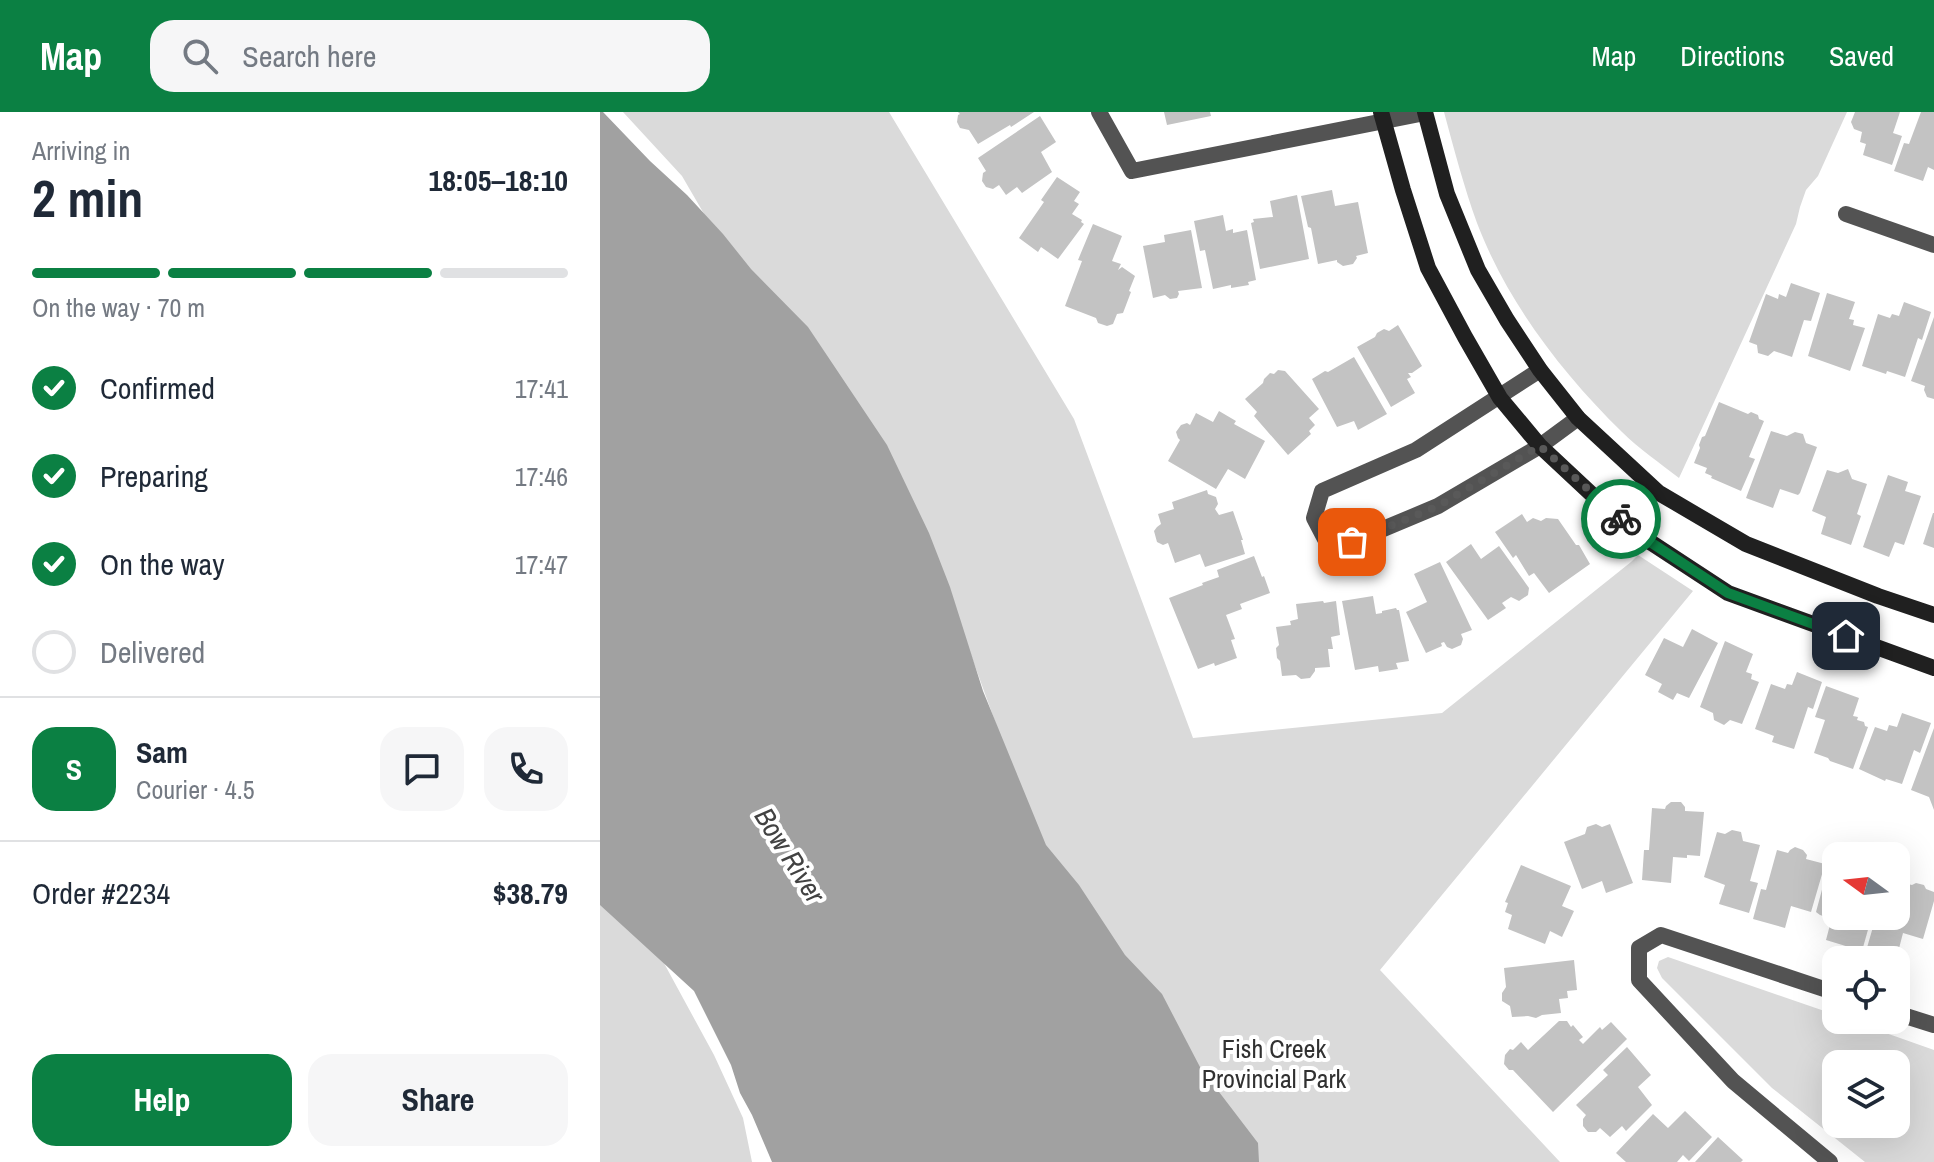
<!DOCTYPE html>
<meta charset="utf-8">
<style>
body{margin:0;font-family:"Archivo Narrow",sans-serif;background:#f6f6f7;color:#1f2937;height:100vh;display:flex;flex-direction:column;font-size:30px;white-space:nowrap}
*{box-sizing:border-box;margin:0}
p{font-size:26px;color:#747a83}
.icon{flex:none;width:44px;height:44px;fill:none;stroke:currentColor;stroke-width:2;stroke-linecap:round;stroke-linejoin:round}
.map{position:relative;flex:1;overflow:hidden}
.sheet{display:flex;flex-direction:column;background:#fff;width:600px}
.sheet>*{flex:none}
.needle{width:52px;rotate:285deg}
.tools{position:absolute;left:1222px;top:730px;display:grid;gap:16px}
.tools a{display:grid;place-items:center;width:88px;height:88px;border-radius:16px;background:#fff;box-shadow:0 8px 32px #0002;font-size:40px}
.pin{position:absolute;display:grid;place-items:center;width:68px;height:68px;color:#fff;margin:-34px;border-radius:16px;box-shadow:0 4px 12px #0006}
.courier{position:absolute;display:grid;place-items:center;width:80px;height:80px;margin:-40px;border:6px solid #0b8043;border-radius:50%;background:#fff;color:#222;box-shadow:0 2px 10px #0007}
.summary em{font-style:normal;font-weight:700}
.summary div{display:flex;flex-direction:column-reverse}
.summary{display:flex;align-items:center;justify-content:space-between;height:136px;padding:0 32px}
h1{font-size:52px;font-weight:700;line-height:60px}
.bar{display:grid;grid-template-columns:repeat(4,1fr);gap:12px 8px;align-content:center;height:96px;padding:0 32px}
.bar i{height:10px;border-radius:6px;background:#e0e1e3}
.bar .active{background:#0b8043}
.bar p{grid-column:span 4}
.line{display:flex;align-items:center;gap:20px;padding:0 32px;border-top:2px solid #e0e1e3}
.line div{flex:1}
.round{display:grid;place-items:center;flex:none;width:84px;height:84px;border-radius:24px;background:#f6f6f7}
ol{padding:0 32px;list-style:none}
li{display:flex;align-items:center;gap:24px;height:88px}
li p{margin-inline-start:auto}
li .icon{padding:8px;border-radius:50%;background:#0b8043;color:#fff;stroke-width:4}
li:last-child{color:#747a83}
li i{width:44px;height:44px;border:4px solid #e0e1e3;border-radius:50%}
.cta{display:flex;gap:16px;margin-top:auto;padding:16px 32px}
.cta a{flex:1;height:92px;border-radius:24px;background:#0b8043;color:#fff;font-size:32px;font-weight:700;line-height:92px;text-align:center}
.cta a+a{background:#f6f6f7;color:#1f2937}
header{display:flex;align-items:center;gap:48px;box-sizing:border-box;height:112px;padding:0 40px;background:#0b8043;color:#fff}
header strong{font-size:38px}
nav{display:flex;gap:44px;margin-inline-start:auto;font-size:28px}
.search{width:560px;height:72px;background:#f6f6f7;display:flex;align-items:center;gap:20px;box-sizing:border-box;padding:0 28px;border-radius:24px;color:#747a83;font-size:30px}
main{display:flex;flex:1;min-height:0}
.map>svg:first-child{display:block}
.green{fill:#dadada;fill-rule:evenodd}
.water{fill:#a1a1a1}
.building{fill:#c3c3c3}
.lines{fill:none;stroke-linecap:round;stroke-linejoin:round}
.street{stroke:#535353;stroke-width:16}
.secondary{stroke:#202020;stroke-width:16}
.done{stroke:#595959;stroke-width:8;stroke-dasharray:0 14.4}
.route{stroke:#0b8043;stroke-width:10}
.labels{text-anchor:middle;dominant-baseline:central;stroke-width:8;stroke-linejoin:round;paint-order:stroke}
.park-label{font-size:26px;fill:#313131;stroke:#fff}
.water-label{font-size:28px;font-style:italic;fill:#424242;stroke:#fff}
</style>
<header>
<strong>Map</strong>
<div class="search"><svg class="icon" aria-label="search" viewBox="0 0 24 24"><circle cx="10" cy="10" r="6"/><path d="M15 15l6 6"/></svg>Search here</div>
<nav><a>Map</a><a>Directions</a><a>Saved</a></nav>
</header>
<main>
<section class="sheet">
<div class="summary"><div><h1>2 min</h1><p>Arriving in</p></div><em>18:05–18:10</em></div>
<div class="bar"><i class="active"></i><i class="active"></i><i class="active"></i><i></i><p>On the way · 70 m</p></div>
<ol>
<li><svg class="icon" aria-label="check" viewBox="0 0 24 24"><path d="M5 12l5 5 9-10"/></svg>Confirmed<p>17:41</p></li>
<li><svg class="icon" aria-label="check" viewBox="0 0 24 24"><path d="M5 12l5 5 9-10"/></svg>Preparing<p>17:46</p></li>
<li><svg class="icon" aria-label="check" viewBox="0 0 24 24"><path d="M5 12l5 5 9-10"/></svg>On the way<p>17:47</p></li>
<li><i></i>Delivered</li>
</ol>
<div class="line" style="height:144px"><b class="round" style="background:#0b8043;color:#fff">S</b><div><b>Sam</b><p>Courier · 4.5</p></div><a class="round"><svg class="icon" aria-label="chat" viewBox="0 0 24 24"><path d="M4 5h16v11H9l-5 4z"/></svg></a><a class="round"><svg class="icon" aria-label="phone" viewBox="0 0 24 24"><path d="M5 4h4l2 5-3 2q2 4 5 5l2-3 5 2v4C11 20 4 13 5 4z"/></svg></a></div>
<div class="line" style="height:104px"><div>Order #2234</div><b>$38.79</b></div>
<div class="cta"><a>Help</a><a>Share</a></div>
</section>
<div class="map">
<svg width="1334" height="1050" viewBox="0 0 1334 1050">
<rect width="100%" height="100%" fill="#fff"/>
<path class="green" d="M23 0H289L474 307 593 626 842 601 1031 450 1038 443 1093 479 780 858 960 1050H648L435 720 358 507 139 162 82 64Z
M844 0H1247L1218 64 1206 78 1200 95 1196 112 1079 366C1060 351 1039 337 1022 320 962 261 907 190 877 111 864 75 854 37 844 0Z
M0 743 59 842 114 943 143 1006 152 1050H0Z
M1068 845 1236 903V908H1249L1334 938V1050H1265L1172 976 1062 866 1057 856 1059 849ZM1236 952H1296V1012H1236Z"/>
<path class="water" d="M0 0H3L50 49 87 83 123 122 151 157 208 215 287 333 329 421 350 475 383 579 446 733 479 773 525 843 562 882 600 955 658 1031 659 1050H172L152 1003 140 981 131 953 94 879 0 793Z"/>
<path class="building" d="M358 0H434L411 15 410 13 378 32 369 18 360 16 357 10 358 3 360 2Z
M564 0H610L611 4 567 13Z
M1255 0H1300L1293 21 1302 24 1292 53 1263 43 1266 32 1260 30 1262 20 1254 17 1251 10Z
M1321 0H1334V58L1328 55 1323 69 1294 59 1304 31 1309 32Z
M440 4 456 30 441 40 452 60 422 81 417 75 406 83 399 73 393 77 386 75 382 69 383 61 386 59 378 46Z
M457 65 480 80 474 89 479 92 472 102 482 108 481 110 484 112 458 147 441 135 438 140 419 126 444 90 441 88Z
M732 78 735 94 758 90 768 141 756 144 757 146 753 152 743 154 737 150V148L718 152 711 116 708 115 701 84Z
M697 83 709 147 660 157 651 111 654 110 653 107 673 105 670 89Z
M623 103 626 119 633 117V121L647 118 656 168 648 170 649 173 631 176V173L613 177 605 138 600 139 594 109Z
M493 112 522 124 512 149 521 152 518 158 522 155 535 164 529 179 531 180 523 201 517 202 513 212 507 214 498 211 496 206 465 194 482 149 478 148Z
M591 118 602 176 578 179 579 182 577 186 570 187 565 183 553 186 543 134 565 130 564 123Z
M1191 171 1220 181 1211 209 1204 208 1192 245 1174 239 1168 244 1158 241 1157 233 1149 230 1166 182 1178 187 1179 182 1186 185Z
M1227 181 1255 190 1249 207 1254 208 1253 213 1265 216 1250 259 1208 244Z
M1304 190 1331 200 1322 228 1318 226 1305 265 1287 259 1286 262 1262 254 1278 202 1290 206 1292 202 1299 204Z
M1334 205V287L1327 285 1324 278 1325 274 1311 269Z
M798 213 822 254 812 261H808L811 265 807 267 815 281 791 295 757 235 775 225 777 221 784 217 789 219Z
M754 245 787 302 758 318 754 309 737 315 712 267 725 259 728 260Z
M678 258 685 259 719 297 709 306 715 313 709 319 711 322 688 343 654 304 657 300 645 287 663 271 664 267 670 261 674 262Z
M1119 290 1148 302 1151 300 1158 303 1159 307 1164 309 1149 345 1155 347 1141 379 1111 366 1112 364 1105 361 1107 356 1094 351 1100 336 1099 333 1102 325 1105 324Z
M619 299 636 309 634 312 665 329 645 367 628 357 616 377 568 349 580 328 578 326 576 320 581 313 587 311 590 313 596 301 613 310Z
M1171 319 1187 324 1195 320 1203 322 1206 331 1217 335 1200 381 1198 383 1180 377 1173 396 1146 386Z
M1248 357 1252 367 1267 372 1257 402 1261 404 1251 433 1221 422 1226 405 1212 399 1227 358 1238 361Z
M1288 363 1308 370 1305 379 1321 384 1304 433 1295 430 1289 445 1263 435Z
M607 378 608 382 616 385 618 392 615 397 619 403 633 399 643 428H641L645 442 605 455 600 442 575 451 568 431 563 433 557 430 554 419 557 415 561 412 558 402 574 397 572 390Z
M1333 401H1334V436L1323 432Z
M922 402 927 410 933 406 941 409 946 406 958 407 976 433H979L990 452 949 481 934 461 929 464 916 443 913 446 895 420Z
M871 432 881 447 899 434 929 476 928 483 919 489 911 485 902 491 906 496 888 508 846 450Z
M654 444 662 465 664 464 670 481 640 492 642 497 626 503 635 527 631 528 637 546 615 554 614 551 598 557 569 486 603 473 602 471 619 465 617 458Z
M840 450 872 518 861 522 863 527 861 533 852 537 847 535 844 530 841 531 842 534 826 541 806 500 827 490 814 462Z
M773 484 776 502 782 501V499L796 496 797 498H799L809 549 796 551 798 557 779 560 778 554 755 558 742 489Z
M723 489 724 491 736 489 740 523 731 525 733 537H728L730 555 715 556V559L710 566 701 567 696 563 682 564 680 549 677 546 676 536 679 533 676 515 691 513 690 509 698 507 696 492Z
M1092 517 1118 531 1089 586 1077 581 1073 588 1058 580 1062 572 1045 563 1064 526 1083 535Z
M1125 529 1153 542 1146 560 1152 562 1151 567 1159 570 1142 612 1130 608 1124 613 1114 608 1113 601 1100 595Z
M1197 560 1222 570 1213 597 1208 595 1194 637 1172 630 1174 624 1155 617 1171 572 1185 577 1187 572 1192 573Z
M1226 574 1259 586 1253 604 1258 605 1257 608 1264 610 1265 614 1268 615 1253 657 1230 649 1228 646 1214 641 1225 608 1215 605Z
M1302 601 1331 611 1320 641 1314 638 1302 672 1286 667 1285 669 1259 657 1275 615 1287 619 1289 613 1297 615Z
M1334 616V698L1329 685 1311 678Z
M1071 690H1081L1085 695V699L1104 700 1100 744 1087 743V746L1073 745 1071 771 1042 768 1044 738H1049L1052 696 1065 697 1066 694Z
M996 712 1002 715 1010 712 1033 771 1006 781 1002 769 982 777 964 730 985 722 987 715Z
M1132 718 1141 720 1143 729 1160 733 1150 769 1158 771 1149 801 1119 792 1125 773 1104 765 1117 720 1125 722Z
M1195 735 1203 738 1207 743 1206 747 1225 752 1211 800 1191 794 1185 816 1153 807 1161 777 1166 778 1177 738 1188 741 1190 738Z
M921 753 971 774 962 794 974 799 962 825 950 819 945 832 908 817 912 803 905 800 908 791 905 790Z
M1227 759 1236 762V804H1260L1271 807 1262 839 1226 828 1231 809 1225 808 1226 805 1220 803 1216 800Z
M1296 769 1312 773 1316 771 1324 773 1326 777 1334 780V789L1323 827 1303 821 1296 848H1272L1264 846 1275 808 1279 809 1281 804H1296Z
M974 848 977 878 967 879 968 886 959 887 961 901 942 903 936 906 928 904 912 905 910 894 902 889V881L906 875 904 856Z
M959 909H967L971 915 973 913 983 925 979 928 983 932 1000 915 1002 918 1011 910 1027 927 953 1000 913 958H909L904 952 905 943 910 937 913 938 921 930 928 938Z
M1027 935 1051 963 1038 975 1052 993 1026 1019 1022 1014 1010 1025 1000 1016 996 1020H988L983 1014V1007L986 1003 976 993 1008 963 1003 958Z
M1085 999 1112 1025 1089 1049 1083 1043 1077 1050H1026L1016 1041 1053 1002 1068 1016Z
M1118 1025 1143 1048 1141 1050H1095Z"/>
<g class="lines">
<path class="street" d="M499 0 532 59 825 1
M1246 102 1334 133
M940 258 816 338 722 379 714 406 725 427 752 430 838 394 940 334 978 306
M1296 901 1334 913
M1230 1050 1133 969 1039 868V836L1061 823 1236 881"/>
<path class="secondary" d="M781 0 803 78 828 156 865 225 900 286 940 334 1001 391 1041 424 1128 481 1334 556
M825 0 847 82 878 158 907 208 940 258 978 306 1059 381 1146 432 1278 484 1334 503"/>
</g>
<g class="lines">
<path class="done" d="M752 430 838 394 940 334 1021 407"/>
<path class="route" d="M1021 407 1041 424 1128 481 1246 524"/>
</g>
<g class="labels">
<g class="park-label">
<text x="674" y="936">Fish Creek<tspan x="674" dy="30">Provincial Park</tspan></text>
</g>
<g class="water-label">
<text transform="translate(190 743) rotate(58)">Bow River</text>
</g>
</g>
</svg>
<div class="tools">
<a><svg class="needle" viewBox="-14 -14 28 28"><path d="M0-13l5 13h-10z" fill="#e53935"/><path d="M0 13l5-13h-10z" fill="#747a83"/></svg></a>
<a><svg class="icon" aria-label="locate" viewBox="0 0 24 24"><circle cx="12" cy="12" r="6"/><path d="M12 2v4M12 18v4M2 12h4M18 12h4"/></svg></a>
<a><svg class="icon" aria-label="layers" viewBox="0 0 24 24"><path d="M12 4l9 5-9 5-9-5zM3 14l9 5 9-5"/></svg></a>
</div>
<div class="pin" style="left:752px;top:430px;background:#ea580c"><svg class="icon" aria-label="bag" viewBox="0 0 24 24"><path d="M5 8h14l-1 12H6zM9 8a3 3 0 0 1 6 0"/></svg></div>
<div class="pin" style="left:1246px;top:524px;background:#1f2937"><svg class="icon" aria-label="home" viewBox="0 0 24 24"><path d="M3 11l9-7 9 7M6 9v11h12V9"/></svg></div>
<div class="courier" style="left:1021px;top:407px"><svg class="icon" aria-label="bike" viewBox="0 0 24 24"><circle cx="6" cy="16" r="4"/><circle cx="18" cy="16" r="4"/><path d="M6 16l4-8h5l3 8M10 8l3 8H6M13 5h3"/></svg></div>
</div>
</main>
